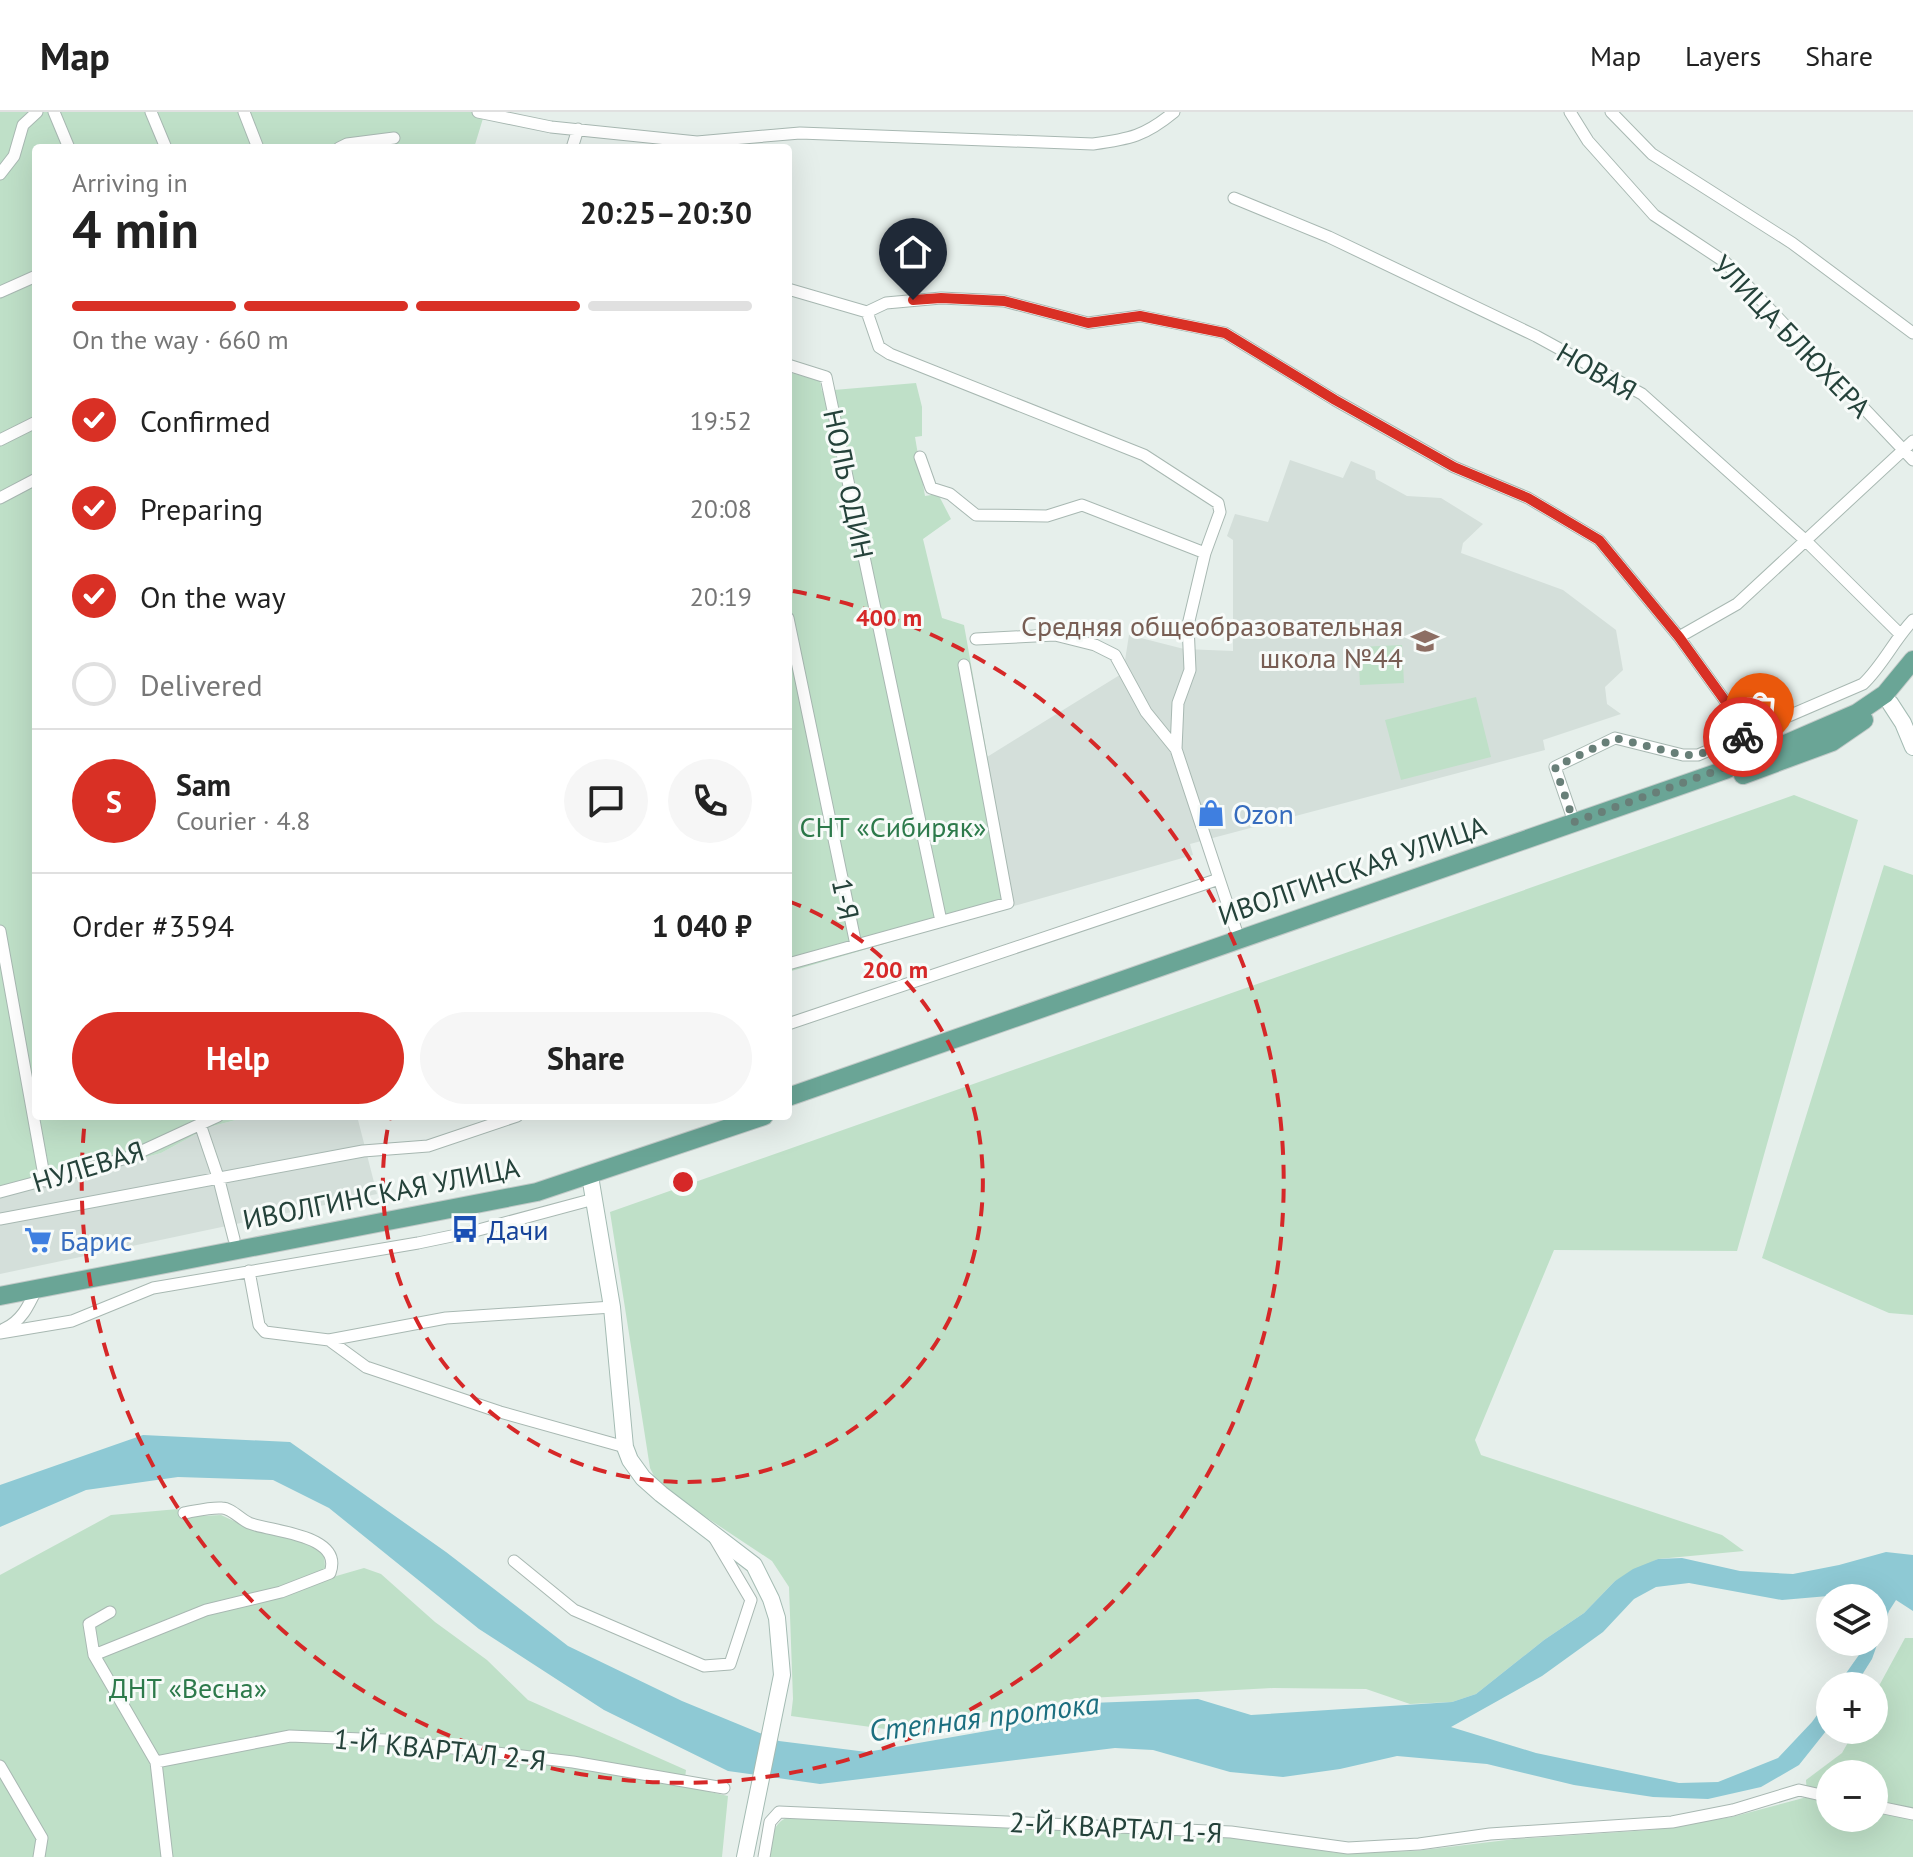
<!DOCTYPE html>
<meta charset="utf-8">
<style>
body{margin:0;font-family:"PT Sans",sans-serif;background:#f6f6f6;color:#222;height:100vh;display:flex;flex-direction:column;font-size:30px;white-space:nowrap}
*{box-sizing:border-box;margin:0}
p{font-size:26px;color:#767676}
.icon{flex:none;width:44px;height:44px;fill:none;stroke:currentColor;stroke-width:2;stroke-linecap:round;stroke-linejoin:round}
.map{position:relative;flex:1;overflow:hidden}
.drawer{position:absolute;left:32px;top:32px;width:760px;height:976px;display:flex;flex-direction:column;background:#fff;border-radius:8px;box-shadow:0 8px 32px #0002}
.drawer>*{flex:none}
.tools{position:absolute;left:1816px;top:1472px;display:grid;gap:16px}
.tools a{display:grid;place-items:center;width:72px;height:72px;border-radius:50%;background:#fff;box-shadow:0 8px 32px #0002;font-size:40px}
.pin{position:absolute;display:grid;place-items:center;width:68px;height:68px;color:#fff;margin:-82px -34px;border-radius:50% 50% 50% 0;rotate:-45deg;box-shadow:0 0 8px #0007}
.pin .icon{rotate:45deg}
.courier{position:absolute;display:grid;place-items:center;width:80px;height:80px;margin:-40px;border:6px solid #d93025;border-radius:50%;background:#fff;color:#222;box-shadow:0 2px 10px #0007}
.overview em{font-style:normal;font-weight:600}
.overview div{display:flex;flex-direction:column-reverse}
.overview{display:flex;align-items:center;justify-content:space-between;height:136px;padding:0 40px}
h1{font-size:52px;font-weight:600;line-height:60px}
.bar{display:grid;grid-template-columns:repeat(4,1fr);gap:12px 8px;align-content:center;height:96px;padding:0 40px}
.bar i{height:10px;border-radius:6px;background:#e0e0e0}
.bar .active{background:#d93025}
.bar p{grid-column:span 4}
.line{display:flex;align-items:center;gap:20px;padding:0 40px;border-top:2px solid #e0e0e0}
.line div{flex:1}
.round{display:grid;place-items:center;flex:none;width:84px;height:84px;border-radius:42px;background:#f6f6f6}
ol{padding:0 40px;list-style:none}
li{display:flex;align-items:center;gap:24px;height:88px}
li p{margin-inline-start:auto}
li .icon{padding:8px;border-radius:50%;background:#d93025;color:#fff;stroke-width:4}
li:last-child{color:#767676}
li i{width:44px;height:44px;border:4px solid #e0e0e0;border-radius:50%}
.action{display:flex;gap:16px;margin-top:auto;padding:16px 40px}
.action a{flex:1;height:92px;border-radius:48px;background:#d93025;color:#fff;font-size:32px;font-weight:600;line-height:92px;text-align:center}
.action a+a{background:#f6f6f6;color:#222}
header{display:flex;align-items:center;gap:48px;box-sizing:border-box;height:112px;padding:0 40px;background:#fff;border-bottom:2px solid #e0e0e0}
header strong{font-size:38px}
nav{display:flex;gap:44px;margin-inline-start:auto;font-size:28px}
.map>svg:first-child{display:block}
.built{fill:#d4dfda}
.green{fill:#bfe0c8;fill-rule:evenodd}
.water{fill:#8ec9d4}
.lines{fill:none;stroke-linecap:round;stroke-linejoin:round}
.street-casing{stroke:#a8b8b2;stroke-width:13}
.secondary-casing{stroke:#a4bbb3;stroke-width:18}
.primary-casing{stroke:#c2cac8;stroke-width:20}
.street{stroke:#fff;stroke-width:11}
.secondary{stroke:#fff;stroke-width:16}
.primary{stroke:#6aa596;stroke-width:18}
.done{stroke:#687f78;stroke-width:8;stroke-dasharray:0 14.4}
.route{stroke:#d93025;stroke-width:10}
.ring{fill:none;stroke:#d62828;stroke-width:4;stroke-dasharray:14 10}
.labels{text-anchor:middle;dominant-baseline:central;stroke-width:6;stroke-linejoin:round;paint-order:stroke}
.street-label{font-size:28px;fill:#24423a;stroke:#f7fbf9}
.education-label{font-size:28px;fill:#785e54;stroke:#f7fbf9;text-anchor:end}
.shop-label{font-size:28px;fill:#366cbe;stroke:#f7fbf9;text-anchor:start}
.park-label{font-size:28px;fill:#2d7a4b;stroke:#f7fbf9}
.transit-label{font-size:28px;fill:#164399;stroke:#f7fbf9;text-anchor:start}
.water-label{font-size:30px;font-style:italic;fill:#1c6f80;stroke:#f7fbf9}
.centre{fill:#d62828;stroke:#f7fbf9;stroke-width:4}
.ring-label{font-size:24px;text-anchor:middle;font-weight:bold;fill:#d62828;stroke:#f7fbf9;stroke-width:6;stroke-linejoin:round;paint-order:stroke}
</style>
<header>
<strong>Map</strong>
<nav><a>Map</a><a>Layers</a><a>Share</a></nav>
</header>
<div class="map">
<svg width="1913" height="1745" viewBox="0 0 1913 1745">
<rect width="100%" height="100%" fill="#e6efeb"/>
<path class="built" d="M1290 348 1343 366 1351 349 1375 359 1376 367 1407 384 1441 386 1483 412 1463 431 1461 441 1563 478 1616 518 1623 558 1605 575 1607 592 1621 602 1543 628 1545 638 1190 732 1193 743 1014 794 987 645 1123 561 1129 523 1184 537 1233 539V428L1227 424 1235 402 1268 410Z
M251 1004H357L377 1082 0 1162V1085L161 1041 209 1015Z"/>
<path class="green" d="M0 0H476L484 3 474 36H36V1004H251L209 1015 161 1041 0 1085Z
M788 260 820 269 822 279 916 271 922 295V324L915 325 925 384 938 382 951 407 923 427 942 506 964 513 1014 794 788 860Z
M1402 533 1404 571 1360 573 1358 535Z
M1476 585 1491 645 1401 668 1385 608Z
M1794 683 1858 708 1737 1139 1554 1138 1475 1328 1481 1343 1722 1423 1744 1439 1658 1447 1615 1469 1584 1501 1544 1528 1476 1582 1452 1590 1410 1592 1366 1577 1273 1576 1071 1587 981 1611 907 1620 791 1604 793 1587 789 1475 772 1449 659 1374 650 1356 610 1100Z
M1884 753 1913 763V1203L1889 1201 1762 1146Z
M178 1397 180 1405 221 1403 249 1416 308 1430 324 1442 326 1467 364 1456 381 1462 435 1510 487 1548 528 1588 686 1658 684 1674 728 1684 722 1745H0V1463L111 1403Z
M1905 1526H1913V1745H769C771 1730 771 1713 786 1706L1232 1725 1338 1741 1415 1739 1515 1727 1650 1718 1732 1705 1807 1685 1806 1668 1842 1641 1855 1618H1874V1583ZM1830 1662H1874V1706H1830Z"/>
<path class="water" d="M143 1323 290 1330 446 1440 568 1534 682 1589 779 1629 867 1640 1004 1616 1090 1591 1198 1587 1251 1603 1452 1590 1476 1582 1544 1528 1584 1501 1615 1469 1633 1457 1658 1447 1682 1446 1740 1459 1793 1462 1839 1453 1886 1440 1913 1443V1499L1896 1488 1889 1499 1872 1547 1855 1574H1837L1861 1540 1864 1530H1874V1486L1863 1481 1782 1488 1689 1471 1656 1475 1634 1487 1603 1520 1542 1564 1451 1615 1536 1641 1679 1671 1718 1670 1778 1646 1812 1610 1830 1585V1614L1799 1653 1761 1675 1708 1687 1653 1685 1574 1673 1487 1652 1397 1644 1340 1657 1283 1665 1230 1660 1153 1638 1115 1636 820 1672 728 1659 604 1598 479 1517 329 1396 273 1368 178 1365 86 1378 0 1415V1373Z"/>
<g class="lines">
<g class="street-casing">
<path id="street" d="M54 0 69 36
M151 0 166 36
M244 0 258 36
M478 0 551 15 697 30 800 21 1093 32C1130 27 1145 24 1174 0
M1570 0 1588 29 1654 103 1725 150 1913 348
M1611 0 1652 42 1792 131 1913 221
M339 36 347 32 394 26
M572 36 578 17
M0 62 14 44 23 13 37 0
M1234 86 1329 125 1536 224 1642 282 1805 428 1900 522
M788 177 867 200 886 191 941 186 1004 189 1088 211 1140 204 1225 221 1335 288 1454 355 1528 386 1599 428 1679 525 1749 622
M0 180 36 164
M867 200 879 235 890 242 1144 343 1218 391 1220 400 1205 441 1188 513 1190 558 1178 591 1176 637 1239 827
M788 253 826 265 941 809
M0 328 36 310
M920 345 931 376 950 382 976 403 1047 404 1082 393 1205 441
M0 386 36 367
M788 506 856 833
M1679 525 1737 492 1913 329
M976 527 1055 523 1095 533 1115 543 1146 600 1176 637
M1574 710 1555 655 1615 626 1683 643H1698L1863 572C1883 553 1894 528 1913 508
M0 819 45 1069
M788 852 1008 791 964 553
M788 912 1219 767
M200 1012 219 1068 234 1127
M0 1080 127 1046 218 1004
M0 1107 363 1039 428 1034 517 1004
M249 1159 259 1213 265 1220 329 1228 366 1255 500 1300 625 1335
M4 1217C22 1209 29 1193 37 1176
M0 1221 72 1209 153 1176 418 1131 471 1120 594 1087
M329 1228 446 1206 612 1195
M514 1449 574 1498 704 1554 730 1552 751 1488 715 1427
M110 1500 89 1512 94 1543 156 1650 167 1745
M94 1543 206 1498 281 1480 330 1461C344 1422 271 1420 249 1411 240 1407 231 1396 222 1396 210 1395 196 1399 184 1401
M156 1650 290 1624 385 1628 573 1650 724 1676
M0 1654 42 1726 39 1745
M1874 1694 1913 1702
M764 1745 770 1710 779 1700 1231 1720 1348 1736 1419 1732 1490 1722 1672 1710 1733 1698 1799 1678 1830 1685"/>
</g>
<g class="secondary-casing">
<path id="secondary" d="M1890 591 1903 611 1913 635
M590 1064 612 1195 625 1335 630 1348 643 1366 661 1382 754 1453 771 1487 777 1506 782 1563 745 1745"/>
</g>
<g class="primary-casing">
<path id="primary" d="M1743 663 1832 630 1864 608
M788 985 1725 658 1857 601 1885 582 1913 548
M0 1184 537 1080 764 1004"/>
</g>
<use href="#street" class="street"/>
<use href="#secondary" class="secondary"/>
<use href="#primary" class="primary"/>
</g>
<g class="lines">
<path class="done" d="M1743 625 1698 643H1683L1615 626 1555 655 1574 710 1760 643"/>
<path class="route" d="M913 188 941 186 1004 189 1088 211 1140 204 1225 221 1335 288 1454 355 1528 386 1599 428 1679 525 1749 622 1743 625"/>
</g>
<g class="ring">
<path d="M788 789A300 300 0 1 1 390 1005"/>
<path d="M793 479A601 601 0 1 1 85 1007"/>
</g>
<defs>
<g id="school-bare" transform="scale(2.16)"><path d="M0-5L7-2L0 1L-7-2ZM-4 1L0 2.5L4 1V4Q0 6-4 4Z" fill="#8d6e63" stroke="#f7fbf9" stroke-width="2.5" paint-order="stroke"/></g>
<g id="shop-bare" transform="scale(2.16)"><path d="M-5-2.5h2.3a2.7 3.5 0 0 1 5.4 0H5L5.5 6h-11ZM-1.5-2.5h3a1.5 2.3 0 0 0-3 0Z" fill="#3f7fe0" stroke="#f7fbf9" stroke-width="2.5" paint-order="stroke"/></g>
<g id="bus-bare" transform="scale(2.16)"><path d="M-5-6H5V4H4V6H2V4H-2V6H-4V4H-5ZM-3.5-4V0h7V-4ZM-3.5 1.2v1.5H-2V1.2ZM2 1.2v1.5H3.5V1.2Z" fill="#1a4fb4" stroke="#f7fbf9" stroke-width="2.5" paint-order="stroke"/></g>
<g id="supermarket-bare" transform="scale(2.16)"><path d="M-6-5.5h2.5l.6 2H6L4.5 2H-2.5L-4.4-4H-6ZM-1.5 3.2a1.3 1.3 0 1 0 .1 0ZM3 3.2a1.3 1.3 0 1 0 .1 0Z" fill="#3f7fe0" stroke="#f7fbf9" stroke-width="2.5" paint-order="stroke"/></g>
</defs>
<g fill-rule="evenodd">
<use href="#school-bare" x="1425" y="529"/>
<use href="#shop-bare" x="1211" y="701"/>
<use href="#bus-bare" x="465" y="1117"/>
<use href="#supermarket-bare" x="38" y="1128"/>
</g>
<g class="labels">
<g class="street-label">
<text transform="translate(1792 224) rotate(46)">УЛИЦА БЛЮХЕРА</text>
<text transform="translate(1597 259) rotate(30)">НОВАЯ</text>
<text transform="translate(849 372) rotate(78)">НОЛЬ ОДИН</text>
<text transform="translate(1352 758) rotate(-19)">ИВОЛГИНСКАЯ УЛИЦА</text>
<text transform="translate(846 787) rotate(78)">1-Я</text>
<text transform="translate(88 1054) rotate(-17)">НУЛЕВАЯ</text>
<text transform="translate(381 1081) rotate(-11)">ИВОЛГИНСКАЯ УЛИЦА</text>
<text transform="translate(440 1637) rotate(6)">1-Й КВАРТАЛ 2-Я</text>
<text transform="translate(1116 1715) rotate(3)">2-Й КВАРТАЛ 1-Я</text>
</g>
<g class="education-label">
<text x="1403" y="513">Средняя общеобразовательная<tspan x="1403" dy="32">школа №44</tspan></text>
</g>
<g class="shop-label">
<text x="1233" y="701">Ozon</text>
<text x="60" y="1128">Барис</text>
</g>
<g class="park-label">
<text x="893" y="714">СНТ «Сибиряк»</text>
<text x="188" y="1575">ДНТ «Весна»</text>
</g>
<g class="transit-label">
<text x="487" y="1117">Дачи</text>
</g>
<g class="water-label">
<text transform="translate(984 1604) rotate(-7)">Степная протока</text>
</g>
</g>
<circle cx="683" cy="1070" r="12" class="centre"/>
<g class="ring-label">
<text x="889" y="514">400 m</text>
<text x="895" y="866">200 m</text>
</g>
</svg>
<div class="tools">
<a><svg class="icon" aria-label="layers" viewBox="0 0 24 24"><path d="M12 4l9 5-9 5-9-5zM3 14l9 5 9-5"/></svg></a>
<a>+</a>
<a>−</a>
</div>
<div class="pin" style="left:1760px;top:643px;background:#ea580c"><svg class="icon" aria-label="bag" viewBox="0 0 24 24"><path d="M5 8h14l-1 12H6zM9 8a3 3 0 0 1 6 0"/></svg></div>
<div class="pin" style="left:913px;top:188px;background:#1f2937"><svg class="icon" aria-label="home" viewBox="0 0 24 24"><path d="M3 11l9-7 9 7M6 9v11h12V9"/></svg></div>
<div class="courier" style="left:1743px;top:625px"><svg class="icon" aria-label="bike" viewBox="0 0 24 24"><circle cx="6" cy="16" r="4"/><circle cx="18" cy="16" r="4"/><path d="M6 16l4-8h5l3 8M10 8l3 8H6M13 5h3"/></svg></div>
<section class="drawer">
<div class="overview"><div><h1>4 min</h1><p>Arriving in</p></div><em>20:25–20:30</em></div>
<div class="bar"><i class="active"></i><i class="active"></i><i class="active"></i><i></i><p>On the way · 660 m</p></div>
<ol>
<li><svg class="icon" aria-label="check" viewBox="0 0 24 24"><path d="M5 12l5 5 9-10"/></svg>Confirmed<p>19:52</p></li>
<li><svg class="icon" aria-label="check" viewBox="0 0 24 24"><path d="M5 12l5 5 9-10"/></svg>Preparing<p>20:08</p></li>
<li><svg class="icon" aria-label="check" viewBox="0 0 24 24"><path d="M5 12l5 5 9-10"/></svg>On the way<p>20:19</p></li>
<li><i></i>Delivered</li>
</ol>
<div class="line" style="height:144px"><b class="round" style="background:#d93025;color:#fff">S</b><div><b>Sam</b><p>Courier · 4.8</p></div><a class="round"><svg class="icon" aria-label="chat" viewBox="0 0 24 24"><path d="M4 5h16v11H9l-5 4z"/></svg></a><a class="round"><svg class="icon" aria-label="phone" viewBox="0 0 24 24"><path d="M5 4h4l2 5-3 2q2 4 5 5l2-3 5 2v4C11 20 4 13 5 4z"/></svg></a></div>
<div class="line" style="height:104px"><div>Order #3594</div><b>1 040 ₽</b></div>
<div class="action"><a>Help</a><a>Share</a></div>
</section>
</div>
